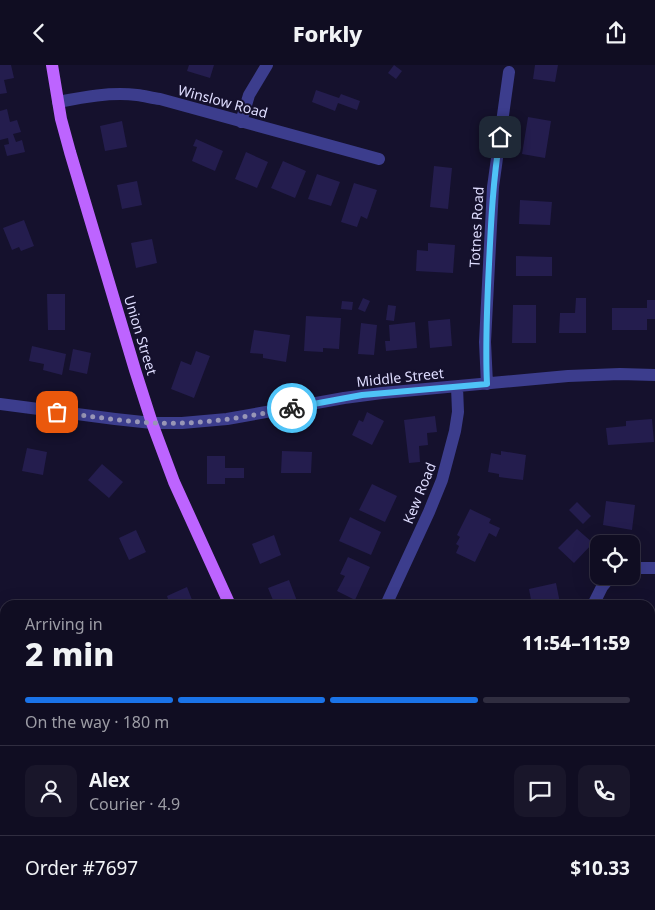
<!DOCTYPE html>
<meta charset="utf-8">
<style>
body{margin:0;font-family:"Noto Sans",sans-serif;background:#19162a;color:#f1f3f6;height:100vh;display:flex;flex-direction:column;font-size:19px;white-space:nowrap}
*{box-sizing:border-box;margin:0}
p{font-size:16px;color:#9c9ca5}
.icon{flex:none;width:28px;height:28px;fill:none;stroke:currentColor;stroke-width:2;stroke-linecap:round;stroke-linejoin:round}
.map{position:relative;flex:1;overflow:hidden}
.panel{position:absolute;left:0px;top:535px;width:655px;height:310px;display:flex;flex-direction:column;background:#100d22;border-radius:15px 15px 0 0;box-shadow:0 5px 20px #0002,0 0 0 1px #302d40}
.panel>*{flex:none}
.controls{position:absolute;left:590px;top:470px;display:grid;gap:10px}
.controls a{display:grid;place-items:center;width:50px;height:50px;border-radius:10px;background:#100d22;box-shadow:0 5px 20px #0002,0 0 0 1px #302d40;font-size:25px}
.pin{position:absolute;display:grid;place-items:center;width:42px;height:42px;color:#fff;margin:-21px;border-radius:10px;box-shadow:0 2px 8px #0006}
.courier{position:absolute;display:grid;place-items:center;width:50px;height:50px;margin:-25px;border:4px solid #4fc3f7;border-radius:50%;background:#fff;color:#222;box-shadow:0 1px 6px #0007}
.overview em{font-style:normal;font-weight:800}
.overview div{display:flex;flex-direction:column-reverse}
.overview{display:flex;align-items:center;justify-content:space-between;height:85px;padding:0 25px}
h1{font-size:32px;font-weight:800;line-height:38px}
.bar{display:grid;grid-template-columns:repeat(4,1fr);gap:8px 5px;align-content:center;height:60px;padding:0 25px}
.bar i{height:6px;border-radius:4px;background:#302d40}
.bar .current{background:#1a73e8}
.bar p{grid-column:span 4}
.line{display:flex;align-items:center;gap:12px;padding:0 25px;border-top:1px solid #302d40}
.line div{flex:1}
.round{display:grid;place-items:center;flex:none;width:52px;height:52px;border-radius:10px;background:#19162a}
header{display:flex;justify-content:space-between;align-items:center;height:65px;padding:0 25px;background:#100d22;font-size:22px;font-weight:800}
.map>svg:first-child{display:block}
.building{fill:#241d4e}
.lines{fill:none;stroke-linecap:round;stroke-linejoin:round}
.minor{stroke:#3c3d8d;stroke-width:12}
.major{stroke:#bd64ff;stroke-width:12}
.done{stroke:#9896b6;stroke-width:5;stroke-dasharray:0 9}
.route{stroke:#4fc3f7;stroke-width:6}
.labels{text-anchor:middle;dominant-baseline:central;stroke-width:4;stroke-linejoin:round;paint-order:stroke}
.street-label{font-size:14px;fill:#dfddff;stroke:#15112d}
</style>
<header><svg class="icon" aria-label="back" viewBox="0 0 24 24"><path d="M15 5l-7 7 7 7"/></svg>Forkly<svg class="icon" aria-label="share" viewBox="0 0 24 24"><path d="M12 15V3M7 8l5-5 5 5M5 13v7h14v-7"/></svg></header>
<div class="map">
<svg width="655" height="845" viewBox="0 0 655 845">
<rect width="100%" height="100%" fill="#15112d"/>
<path class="building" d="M0 0H11L14 13 4 15 7 28 0 29Z
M189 0H214L210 13 187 6Z
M394 0 402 6 396 14 388 8Z
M535 0H558L555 17 533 14Z
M316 25 339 33 341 29 360 36 357 45 338 38 335 46 312 37Z
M7 44 10 57 17 55 21 67 13 69 16 77 22 75 25 87 7 91 4 80 9 79 8 73 0 75V46Z
M528 52 551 56 545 93 522 89Z
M122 56 127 82 105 86 100 61Z
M196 74 223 86 215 106 192 96 197 82 193 81Z
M246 87 268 97 257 123 235 114Z
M283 96 306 106 295 133 271 123Z
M434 101 452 103 448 144 430 142Z
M317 109 340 117 331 141 308 134Z
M137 116 142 140 122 144 117 120Z
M354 118 377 125 367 154 361 151 357 162 341 157Z
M520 135 552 137 550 160 519 159Z
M24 155 34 181 21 186 19 182 12 185 3 163Z
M152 174 157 198 136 203 131 178Z
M428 178 455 180 453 208 416 206 417 185 428 186Z
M516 191 552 192V211H516Z
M47 229H65V265H48Z
M363 233 370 236 365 247 358 244Z
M576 233H586V268H559L560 248H575Z
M647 235H655V254H647V265H612V243H647Z
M342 236 353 237 352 245 341 244Z
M388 240 396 241 394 256 386 255Z
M513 240H536V278H512Z
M306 251 341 253 339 284 323 283V287L304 286Z
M450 254 452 281 430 283 428 256Z
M415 257 417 283 386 286 385 276H390L389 260Z
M361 258 377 260 374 290 358 289Z
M254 265 290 270 286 297 263 293V289L250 288Z
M32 281 66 289 62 310 43 305 44 299 29 296Z
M73 284 91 288 87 309 69 305Z
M196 286 210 291 194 333 171 324 181 296 191 300Z
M367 347 384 356 372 380 352 370 359 355 363 357Z
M435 351 437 367 427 368 428 380 419 381 420 397 409 398 404 355Z
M652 354 654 377 608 380 606 363 626 361V356Z
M27 383 47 387 43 410 22 406Z
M282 386 312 387 311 408H281Z
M501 386 526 390 523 415 499 412V409L488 407 491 388 501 390Z
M207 391H225V403H244V413H225V419H207Z
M102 399 123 417 109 433 88 415Z
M372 419 397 431 385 457 359 445Z
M606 436 635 440 632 465 603 460Z
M577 437 591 451 583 459 569 445Z
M470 444 491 454 489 458 500 463 496 472 489 468 475 497 456 488 459 481 456 479 460 472 457 470Z
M350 452 381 467 371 490 339 476Z
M577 464 593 478 574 498 558 483Z
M136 465 146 487 129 495 119 473Z
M274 470 281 490 260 499 252 479Z
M348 492 370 502 355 535 337 526 345 511 340 509Z
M289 515 297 536 286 540H275L268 523Z
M556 518 560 538 550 540H532L529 524Z
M187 522 194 540H170L167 531Z
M643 534 650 540H637Z
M650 540 655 545V550L650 556Z
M5 578V588L0 589V579Z
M2 679 5 680V739H0V707Z
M654 802 655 806V827L650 829V804Z
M58 840H68L71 845H47Z
M578 840H579L581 845H567Z
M592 840H624L625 842 619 845H594Z"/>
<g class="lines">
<path class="minor" d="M58 37C84 32 110 27 137 30 145 31 152 33 160 34L379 94
M241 57 249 30 267 0
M487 319 485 277 493 122 509 7
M0 339 115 354 152 358H182L227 354 344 333 382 328 568 311 620 309 655 310
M631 503H655
M386 540 429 447 442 415 455 366 458 347 457 322
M593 540 602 522 611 511
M650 664 655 662
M119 840 121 845"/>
<path class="major" d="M52 0 61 54 70 87 135 305 152 358 174 417 230 540
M371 840 373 845"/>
</g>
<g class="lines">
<path class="done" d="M57 347C99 352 141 360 183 358 219 357 256 350 292 343"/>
<path class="route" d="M292 343 362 330 487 319C485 279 487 239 489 199 491 157 493 115 500 72"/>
</g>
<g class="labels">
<g class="street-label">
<text transform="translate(223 36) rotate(15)">Winslow Road</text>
<text transform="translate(476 162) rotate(-87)">Totnes Road</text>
<text transform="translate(141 270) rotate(73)">Union Street</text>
<text transform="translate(400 312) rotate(-6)">Middle Street</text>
<text transform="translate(419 428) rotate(-68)">Kew Road</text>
</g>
</g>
</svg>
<div class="controls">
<a><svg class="icon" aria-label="locate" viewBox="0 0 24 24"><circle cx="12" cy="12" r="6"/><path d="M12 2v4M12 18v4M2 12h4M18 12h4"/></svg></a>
</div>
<div class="pin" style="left:57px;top:347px;background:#ea580c"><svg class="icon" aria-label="bag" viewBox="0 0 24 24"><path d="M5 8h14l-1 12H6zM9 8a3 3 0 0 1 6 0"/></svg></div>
<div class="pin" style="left:500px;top:72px;background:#1f2937"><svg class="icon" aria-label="home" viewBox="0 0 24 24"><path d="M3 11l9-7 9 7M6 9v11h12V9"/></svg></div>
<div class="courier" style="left:292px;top:343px"><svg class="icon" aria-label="bike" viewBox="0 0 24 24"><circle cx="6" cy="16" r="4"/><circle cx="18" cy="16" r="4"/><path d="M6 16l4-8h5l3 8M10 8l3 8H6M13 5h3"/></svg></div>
<section class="panel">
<div class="overview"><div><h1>2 min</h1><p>Arriving in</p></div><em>11:54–11:59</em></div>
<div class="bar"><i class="current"></i><i class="current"></i><i class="current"></i><i></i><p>On the way · 180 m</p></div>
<div class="line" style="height:90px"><a class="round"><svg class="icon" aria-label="person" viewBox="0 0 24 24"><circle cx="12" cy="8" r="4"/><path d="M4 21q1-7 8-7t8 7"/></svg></a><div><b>Alex</b><p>Courier · 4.9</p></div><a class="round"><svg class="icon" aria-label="chat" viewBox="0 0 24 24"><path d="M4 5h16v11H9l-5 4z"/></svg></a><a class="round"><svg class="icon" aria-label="phone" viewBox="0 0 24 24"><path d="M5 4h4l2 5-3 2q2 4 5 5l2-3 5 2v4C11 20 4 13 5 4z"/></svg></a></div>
<div class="line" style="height:65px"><div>Order #7697</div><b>$10.33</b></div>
</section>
</div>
